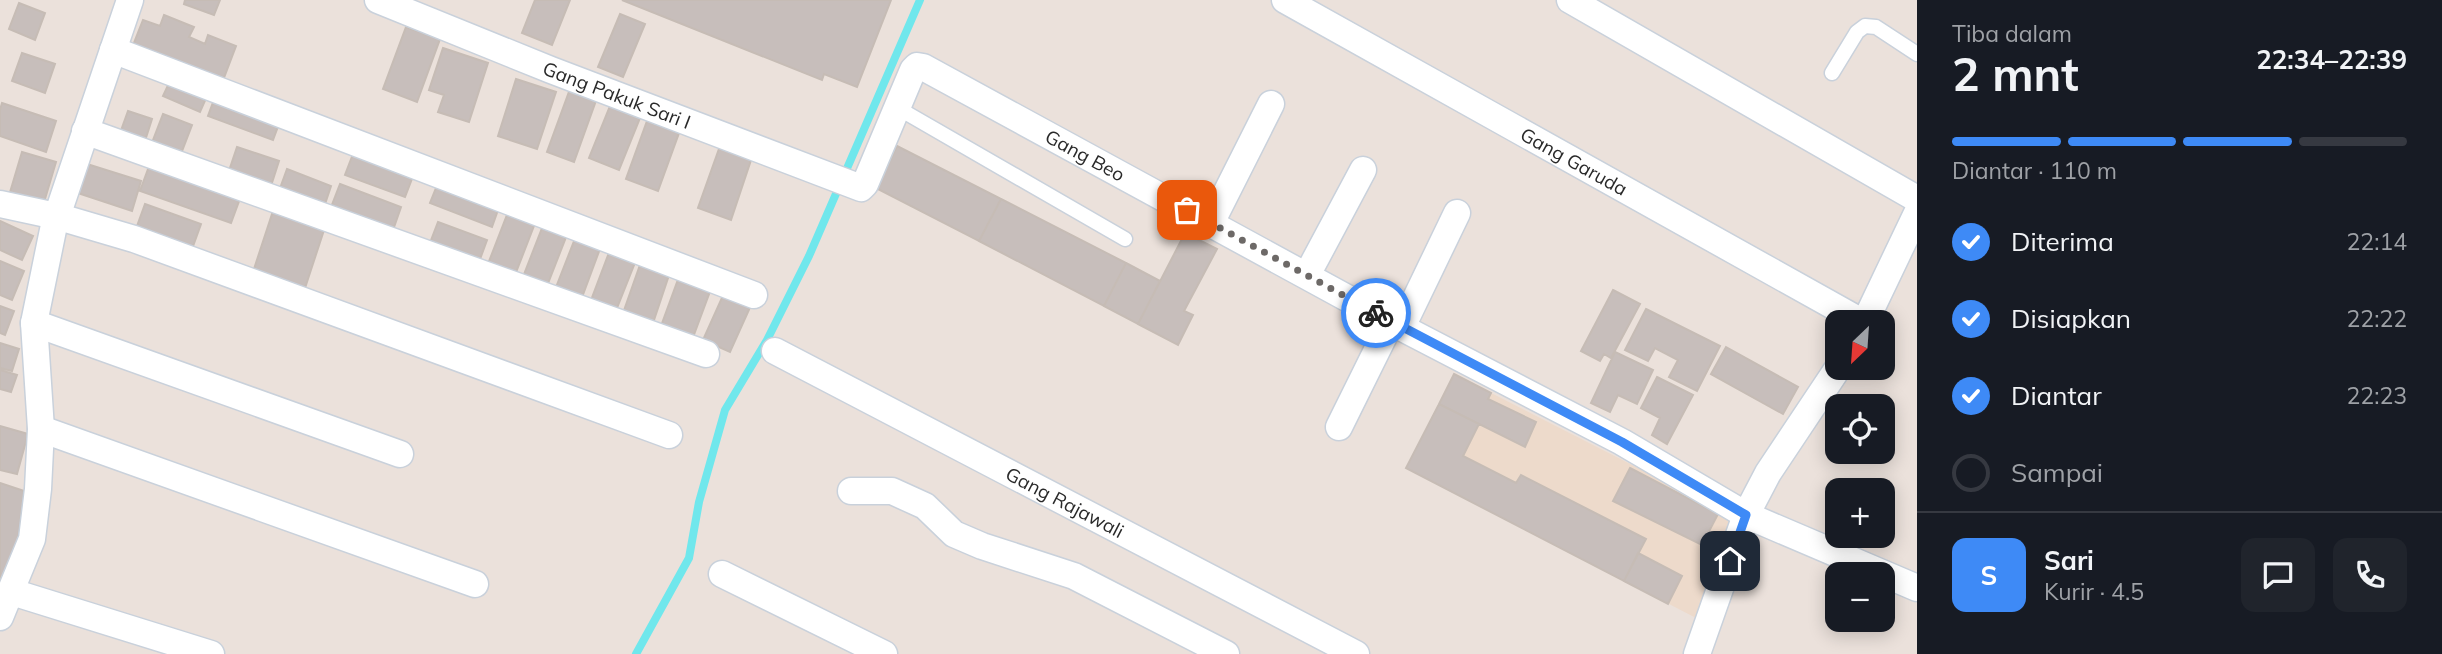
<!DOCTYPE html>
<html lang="id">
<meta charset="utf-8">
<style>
body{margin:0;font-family:Mulish,sans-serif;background:#20242c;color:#f1f3f6;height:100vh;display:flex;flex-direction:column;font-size:26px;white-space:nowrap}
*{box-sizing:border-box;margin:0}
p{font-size:23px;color:#9ea1a6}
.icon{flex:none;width:38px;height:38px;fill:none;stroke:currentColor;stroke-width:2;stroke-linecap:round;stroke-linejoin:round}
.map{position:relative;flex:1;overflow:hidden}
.drawer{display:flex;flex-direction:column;background:#171b24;width:525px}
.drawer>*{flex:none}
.needle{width:46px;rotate:205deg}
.controls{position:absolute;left:1825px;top:310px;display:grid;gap:14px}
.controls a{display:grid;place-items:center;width:70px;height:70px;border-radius:14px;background:#171b24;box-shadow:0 4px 18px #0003;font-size:35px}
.pin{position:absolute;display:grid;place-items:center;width:60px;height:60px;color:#fff;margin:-30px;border-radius:14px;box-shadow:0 4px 10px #0006}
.courier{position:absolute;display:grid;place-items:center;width:70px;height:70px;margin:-35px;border:5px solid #3e8af6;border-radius:50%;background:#fff;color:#222;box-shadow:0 2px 9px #0007}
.headline em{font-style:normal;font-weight:700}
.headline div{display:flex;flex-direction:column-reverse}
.headline{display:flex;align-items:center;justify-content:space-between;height:119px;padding:0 35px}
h1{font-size:46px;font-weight:700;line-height:52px}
.bar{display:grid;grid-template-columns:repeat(4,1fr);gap:10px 7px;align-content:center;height:84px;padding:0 35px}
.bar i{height:9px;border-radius:5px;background:#363941}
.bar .active{background:#3e8af6}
.bar p{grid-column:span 4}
.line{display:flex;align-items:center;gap:18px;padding:0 35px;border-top:2px solid #363941}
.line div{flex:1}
.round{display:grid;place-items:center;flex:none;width:74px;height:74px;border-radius:14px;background:#20242c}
ol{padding:0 35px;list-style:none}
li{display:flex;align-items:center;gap:21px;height:77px}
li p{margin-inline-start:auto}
li .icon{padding:7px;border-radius:50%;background:#3e8af6;color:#fff;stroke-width:4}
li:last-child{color:#9ea1a6}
li i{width:38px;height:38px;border:4px solid #363941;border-radius:50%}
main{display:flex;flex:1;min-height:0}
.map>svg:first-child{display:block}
.education{fill:#eddacb}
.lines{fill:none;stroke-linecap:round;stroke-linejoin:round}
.stream{stroke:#70e7ec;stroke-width:8}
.building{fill:#c7bebb;stroke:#c6bcb5;stroke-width:2}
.lane-casing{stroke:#c9d1db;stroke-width:17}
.street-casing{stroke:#c9d1db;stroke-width:29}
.lane{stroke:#fff;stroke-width:14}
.street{stroke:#fff;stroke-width:26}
.done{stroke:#6d6967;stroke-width:7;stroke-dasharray:0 12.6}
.route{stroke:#3e8af6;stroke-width:9}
.labels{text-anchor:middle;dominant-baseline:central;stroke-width:5;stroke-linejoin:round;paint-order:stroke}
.street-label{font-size:19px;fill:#292929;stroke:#fff}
</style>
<main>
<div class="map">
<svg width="1917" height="654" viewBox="0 0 1917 654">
<rect width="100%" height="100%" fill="#ebe1db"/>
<path class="education" d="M1454 374 1732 516 1698 619 1406 468Z"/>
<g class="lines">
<path class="stream" d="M636 654 689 558 699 502 725 410 767 340 809 256 920 0"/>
</g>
<path class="building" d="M185 0H220L214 15 184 4Z
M535 0H570L552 45 522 33Z
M622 0H891L857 87 824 74 822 80Z
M19 3 45 13 35 40 9 29Z
M620 14 645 24 623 77 598 67Z
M164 15 194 27 189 37 205 44 208 35 236 46 222 83 132 48 143 20 160 26Z
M406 27 440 39 417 102 383 89Z
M443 48 488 63 469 122 438 112 444 95 429 90Z
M22 53 55 64 45 93 12 81Z
M516 79 556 92 537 149 498 136Z
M170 81 207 96 200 112 163 96Z
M570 89 597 98 574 162 547 152Z
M215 97 280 121 273 140 208 116Z
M612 101 642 113 619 170 589 158Z
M2 103 56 121 46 152 0 136V110Z
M128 111 152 119 144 144 119 136Z
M163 114 192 125 179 159 150 148Z
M647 121 679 133 658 191 626 179Z
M720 146 752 157 731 220 698 208Z
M897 146 1001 199 979 241 876 188Z
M237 147 279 161 270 189 228 174Z
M22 152 56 162 42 209 8 199Z
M353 154 413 176 405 197 345 175Z
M151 161 242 193 231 223 140 191Z
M87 164 141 181 132 211 78 193Z
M287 169 331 186 323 210 278 194Z
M438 183 499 207 492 227 430 203Z
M340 184 401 207 392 233 330 210Z
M1001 199 1126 263 1104 306 979 241Z
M145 204 201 224 192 249 136 229Z
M510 207 537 218 515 275 488 264Z
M274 208 326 224 305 288 253 272Z
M0 221 33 236 22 260 0 250Z
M438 222 487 240 479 262 430 243Z
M544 223 568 232 547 286 523 277Z
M1185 233 1217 249 1184 311 1193 315 1178 345 1138 324Z
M576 236 601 246 581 300 555 290Z
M610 250 636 260 615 313 590 303Z
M0 261 24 271 12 300 0 295Z
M641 262 670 272 652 326 622 316Z
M1126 263 1160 281 1138 324 1104 306Z
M680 274 712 286 692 340 660 329Z
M1613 290 1640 304 1611 358 1604 354 1600 361 1581 351Z
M725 291 752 303 730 352 703 340Z
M0 306 14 311 5 335 0 333Z
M1646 309 1720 346 1697 391 1669 377 1678 360 1655 348 1648 361 1625 350Z
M0 343 19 349 12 371 0 368Z
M1726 347 1798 387 1783 414 1711 374Z
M1615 352 1653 370 1637 404 1618 395 1610 412 1591 403Z
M0 370 17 375 11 392 0 389Z
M1454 374 1491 393 1488 399 1536 422 1525 447 1439 404Z
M1657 377 1693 395 1667 444 1652 435 1660 418 1641 408Z
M1439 404 1479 424 1463 456 1516 483 1521 475 1646 539 1624 581 1406 468Z
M0 426 28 434 17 474 0 470Z
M1630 468 1718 514 1702 545 1613 501Z
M0 483 24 491 18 539 0 587Z
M1638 553 1682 576 1668 604 1624 581Z"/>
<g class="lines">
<g class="lane-casing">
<path id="lane" d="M1832 73 1857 32 1865 26 1876 27 1917 54
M896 107 1125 239"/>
</g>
<g class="street-casing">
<g id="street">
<path id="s1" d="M378 0 551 70 861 188 865 184 913 70 917 66 923 67 1391 322 1622 442 1746 515 1917 588"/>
<path id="s2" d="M1285 0 1862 322"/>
<path d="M1570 0 1917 199"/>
<path d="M113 50 754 295"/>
<path d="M85 131 706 354"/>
<path d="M0 204 56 216 134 239 669 435"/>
<path d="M1211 223 1271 104"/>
<path d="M1307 275 1363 170"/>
<path d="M1865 322 1917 213"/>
<path d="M34 323 400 454"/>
<path d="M1402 327 1457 213"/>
<path id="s3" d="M775 351 1356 654"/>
<path d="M1339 427 1391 322"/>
<path d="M41 429 475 584"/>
<path d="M851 491H892L925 506 954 534 982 546 1074 576 1226 654"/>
<path d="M722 574 884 654"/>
<path d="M12 592 211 654"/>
<path d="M0 617 32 539 38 489 41 429 34 323 54 225 130 0"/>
<path d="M1697 654 1746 515 1768 473 1838 368"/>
</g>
</g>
<use href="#lane" class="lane"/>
<use href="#street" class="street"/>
</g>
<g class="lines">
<path class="done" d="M1187 210 1376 313"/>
<path class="route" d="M1376 313 1622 442 1746 515 1730 561"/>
</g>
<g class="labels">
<g class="street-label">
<text stroke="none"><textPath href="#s1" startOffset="257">Gang Pakuk Sari I</textPath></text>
<text stroke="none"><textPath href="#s1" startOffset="844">Gang Beo</textPath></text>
<text stroke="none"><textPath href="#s2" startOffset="331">Gang Garuda</textPath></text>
<text stroke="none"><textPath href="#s3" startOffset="327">Gang Rajawali</textPath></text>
</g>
</g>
</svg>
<div class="controls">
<a><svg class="needle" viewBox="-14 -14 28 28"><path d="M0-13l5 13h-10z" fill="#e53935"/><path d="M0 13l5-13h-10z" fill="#9ea1a6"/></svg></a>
<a><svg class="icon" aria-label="locate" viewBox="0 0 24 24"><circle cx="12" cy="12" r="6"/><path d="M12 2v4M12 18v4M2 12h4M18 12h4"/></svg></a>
<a>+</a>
<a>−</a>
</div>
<div class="pin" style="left:1187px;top:210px;background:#ea580c"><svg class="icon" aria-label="bag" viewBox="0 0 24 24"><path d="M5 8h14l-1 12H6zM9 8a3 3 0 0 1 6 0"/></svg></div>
<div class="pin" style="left:1730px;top:561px;background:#1f2937"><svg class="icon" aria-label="home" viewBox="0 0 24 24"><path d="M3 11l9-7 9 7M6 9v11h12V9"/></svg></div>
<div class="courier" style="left:1376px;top:313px"><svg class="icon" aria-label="bike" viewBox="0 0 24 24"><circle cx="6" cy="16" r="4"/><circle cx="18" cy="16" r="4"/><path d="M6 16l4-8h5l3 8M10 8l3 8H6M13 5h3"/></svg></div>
</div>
<section class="drawer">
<div class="headline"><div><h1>2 mnt</h1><p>Tiba dalam</p></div><em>22:34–22:39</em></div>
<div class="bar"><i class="active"></i><i class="active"></i><i class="active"></i><i></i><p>Diantar · 110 m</p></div>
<ol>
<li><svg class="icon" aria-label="check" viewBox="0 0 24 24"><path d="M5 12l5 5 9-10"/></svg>Diterima<p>22:14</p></li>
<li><svg class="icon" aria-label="check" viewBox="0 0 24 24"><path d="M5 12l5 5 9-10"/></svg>Disiapkan<p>22:22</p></li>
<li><svg class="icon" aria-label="check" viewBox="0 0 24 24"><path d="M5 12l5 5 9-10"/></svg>Diantar<p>22:23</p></li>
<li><i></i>Sampai</li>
</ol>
<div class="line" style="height:126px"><b class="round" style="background:#3e8af6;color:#fff">S</b><div><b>Sari</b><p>Kurir · 4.5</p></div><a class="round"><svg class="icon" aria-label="chat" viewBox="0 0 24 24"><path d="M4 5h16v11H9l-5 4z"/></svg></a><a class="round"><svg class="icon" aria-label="phone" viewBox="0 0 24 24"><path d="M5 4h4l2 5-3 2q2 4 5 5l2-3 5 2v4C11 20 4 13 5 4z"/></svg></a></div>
</section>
</main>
